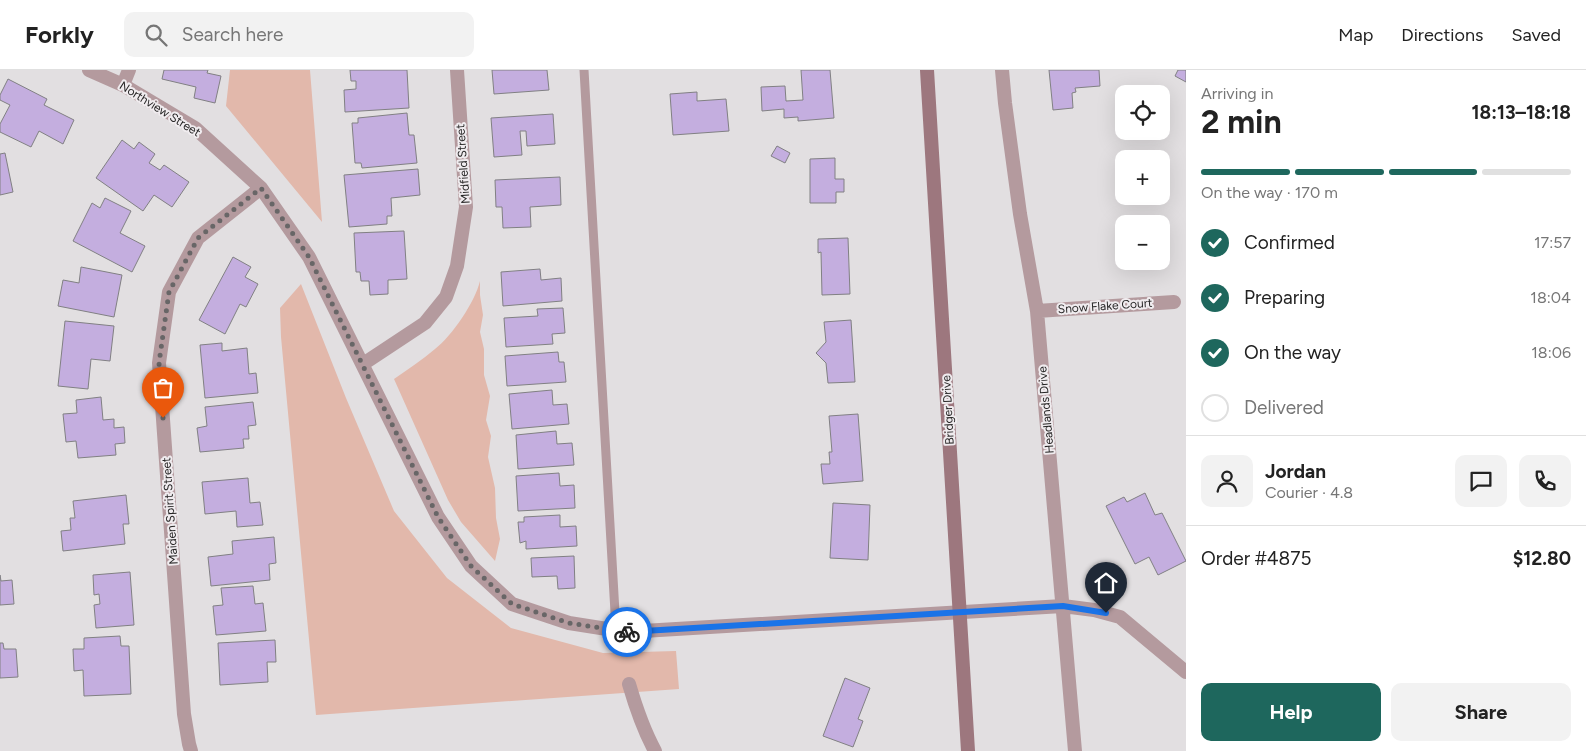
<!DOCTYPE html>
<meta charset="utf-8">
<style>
body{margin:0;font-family:Figtree,sans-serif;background:#f2f2f2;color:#222;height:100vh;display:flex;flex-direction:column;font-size:19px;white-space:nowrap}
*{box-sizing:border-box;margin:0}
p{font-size:16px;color:#767676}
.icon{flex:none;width:28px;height:28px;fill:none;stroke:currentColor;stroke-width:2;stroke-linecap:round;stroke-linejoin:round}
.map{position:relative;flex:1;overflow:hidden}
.details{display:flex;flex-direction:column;background:#fff;width:400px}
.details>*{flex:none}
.buttons{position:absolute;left:1115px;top:15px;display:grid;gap:10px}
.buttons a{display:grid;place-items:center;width:55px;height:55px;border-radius:10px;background:#fff;box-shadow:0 5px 20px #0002;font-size:25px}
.pin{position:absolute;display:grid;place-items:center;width:42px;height:42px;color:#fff;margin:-51px -21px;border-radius:50% 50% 50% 0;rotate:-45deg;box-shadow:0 0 5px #0007}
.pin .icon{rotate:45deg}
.courier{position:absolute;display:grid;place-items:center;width:50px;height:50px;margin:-25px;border:4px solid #1a73e8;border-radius:50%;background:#fff;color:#222;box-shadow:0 1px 6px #0007}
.head em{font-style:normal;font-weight:700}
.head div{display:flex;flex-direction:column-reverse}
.head{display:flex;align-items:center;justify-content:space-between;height:85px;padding:0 15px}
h1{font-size:32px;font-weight:700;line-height:38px}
.bar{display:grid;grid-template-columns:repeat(4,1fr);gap:8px 5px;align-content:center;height:60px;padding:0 15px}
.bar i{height:6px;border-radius:4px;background:#e0e0e0}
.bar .active{background:#1e675d}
.bar p{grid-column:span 4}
.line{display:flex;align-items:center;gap:12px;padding:0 15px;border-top:1px solid #e0e0e0}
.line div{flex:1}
.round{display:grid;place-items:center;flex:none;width:52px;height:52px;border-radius:10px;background:#f2f2f2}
ol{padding:0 15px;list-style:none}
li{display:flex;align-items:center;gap:15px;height:55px}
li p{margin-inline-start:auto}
li .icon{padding:5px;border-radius:50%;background:#1e675d;color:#fff;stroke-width:4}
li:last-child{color:#767676}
li i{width:28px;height:28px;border:2px solid #e0e0e0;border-radius:50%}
.primary-button{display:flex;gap:10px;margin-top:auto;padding:10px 15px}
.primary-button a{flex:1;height:58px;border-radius:10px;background:#1e675d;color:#fff;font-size:20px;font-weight:700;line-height:58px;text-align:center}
.primary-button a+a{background:#f2f2f2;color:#222}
header{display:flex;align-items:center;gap:30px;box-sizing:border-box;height:70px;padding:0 25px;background:#fff;border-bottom:1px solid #e0e0e0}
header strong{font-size:24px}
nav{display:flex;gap:28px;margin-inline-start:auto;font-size:18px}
.search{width:350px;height:45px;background:#f2f2f2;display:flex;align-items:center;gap:12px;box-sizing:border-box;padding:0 18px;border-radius:10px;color:#767676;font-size:19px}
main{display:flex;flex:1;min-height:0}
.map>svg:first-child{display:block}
.green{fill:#e2b8ab}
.building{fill:#c4aedf;stroke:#818083}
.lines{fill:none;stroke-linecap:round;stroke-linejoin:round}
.service{stroke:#b49a9e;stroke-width:9}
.minor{stroke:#b49a9e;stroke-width:14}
.secondary{stroke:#9d777e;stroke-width:14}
.done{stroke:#686667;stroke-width:5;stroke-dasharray:0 9}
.route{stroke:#1a73e8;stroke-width:6}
.labels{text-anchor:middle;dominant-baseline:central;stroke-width:4;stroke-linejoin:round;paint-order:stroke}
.street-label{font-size:12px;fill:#262525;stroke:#f0ecef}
</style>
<header>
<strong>Forkly</strong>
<div class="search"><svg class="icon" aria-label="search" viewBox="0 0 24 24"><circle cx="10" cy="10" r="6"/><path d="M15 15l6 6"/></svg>Search here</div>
<nav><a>Map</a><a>Directions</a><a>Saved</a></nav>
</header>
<main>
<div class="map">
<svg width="1186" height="681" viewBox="0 0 1186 681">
<rect width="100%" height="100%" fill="#e2dfe1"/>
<path class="green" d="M230 0H310L322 152 226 36Z
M480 211V225L483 245 480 262 484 279V305L490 326 486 350 491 366 488 387 495 418 496 448 500 469 495 491 461 452 448 430 394 309C408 299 422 290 435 279 452 266 475 232 480 211Z
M301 214 346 328 394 441 447 508 511 558 603 583 676 581 679 619 316 645 281 267 280 238Z"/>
<path class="building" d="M164 0H208L207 3 221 6 215 33 194 28 196 17 162 9Z
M350 0H407L409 38 345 42 344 20 356 19V11H351Z
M492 0H547L549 20 494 24Z
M801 0H830L834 48 798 51V47L784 48V39L762 41 761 17 785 16 786 31 803 30Z
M1049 0H1099L1100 16 1075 18 1076 22 1072 23 1073 38 1053 40Z
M1178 0H1186V12L1175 6Z
M8 9 47 29 44 35 74 50 63 74 39 61 31 77 0 62V54L10 35 0 30V25Z
M697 22V31L726 29 729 61 673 65 670 24Z
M407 43 409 65H414L417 93 362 98 361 93H355L352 53H358V48Z
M553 44 555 74 527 76 526 61H520L522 85 494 87 491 48Z
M122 70 134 79 139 72 155 84 149 93 160 100 164 95 189 112 172 137 154 125 143 141 96 108Z
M777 76 790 83 785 93 771 86Z
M5 83 13 122 0 125V84Z
M835 88V109H844V122H836V133H810V89Z
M418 99 420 125 391 128 392 146H387V154L349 157 344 105Z
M560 107 561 135 530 137 531 157 503 158 502 137H496L495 110Z
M105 128 131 141 120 163 145 176 132 202 73 171 92 133 100 138Z
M404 161 407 209 388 210V224L370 225 369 211H361L360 202H356L354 163Z
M848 168 850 224 822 225 821 182 818 183V169Z
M233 187 251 197 245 207 258 214 246 237 240 234 225 264 199 250Z
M81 197 122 205 114 247 58 236 63 210 79 213Z
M540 199 541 210 561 208 562 231 503 236 501 202Z
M563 238 565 263 552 264 553 274 506 277 504 248 538 246 537 239Z
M851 250 855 312 828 313 826 293 816 283 826 272 824 252Z
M65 251 114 256 110 291 91 289 88 319 58 316Z
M222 273V281L247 278 249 304 256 303 258 323 205 328 200 275Z
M558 282 559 292H564L566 312 507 316 505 286Z
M552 320 553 335 567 334 569 354 512 359 509 324Z
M101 327 103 350 114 349V358L124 357 125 373 115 374 116 385 78 388 76 371 66 372 63 344 77 343 76 330Z
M253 332 256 355 248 356 249 369H243L244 378 200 382 197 358 207 356 205 337Z
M858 344 863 411 823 414 821 394H830L829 382H832L829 346Z
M556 361 557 374 572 373 574 395 518 399 516 365Z
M559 403 560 416 574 415 575 438 518 441 516 406Z
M248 408 250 433 260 432 263 455 237 457 236 441 205 444 202 412Z
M1145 423 1155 445 1162 443 1186 491 1158 505 1149 487 1135 494 1106 436 1124 427 1127 432Z
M126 425 129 454H123L125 474 63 481 61 461 71 460 70 448H75L73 431Z
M833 433 870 435 868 490 830 488Z
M560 445V457L576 456 577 476 526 479V471L520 473 518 452H524V447Z
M274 467 276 493 269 494 270 510 211 516 208 487 233 484 232 471Z
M574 486 575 518 558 519 557 506 532 507 531 488Z
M130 502 134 555 96 558 94 535 100 534 99 524 94 525 93 505Z
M0 505 1 511 12 510 14 534 0 535Z
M253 516 255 534 263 533 266 561 216 565 213 536 223 535 221 518Z
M120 566 121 576H129L131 624 84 626 83 600 74 601 73 579H84V568Z
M275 570 276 592H267L268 612 220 615 218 573Z
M0 573H3L4 579H16L18 607 0 608Z
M845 608 870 618 858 649 863 651 853 677 823 666Z"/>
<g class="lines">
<path class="service" d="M584 0 616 560"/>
<path class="minor" d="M89 0 123 15 195 58 261 118 309 187 438 447 471 496 512 534 569 553 626 562 1063 536 1094 540 1120 547 1186 602
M1002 0 1005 33 1020 144 1037 241 1075 681
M123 15 129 0
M1037 241 1174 232
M363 294 425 253 446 227 457 196 466 137 457 0
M629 614C636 638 643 659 655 681
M191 681 189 674 184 644 159 293 169 222 198 168 261 118"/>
<path class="secondary" d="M927 0 968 681"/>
</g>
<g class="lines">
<path class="done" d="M163 348 159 293 169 222 198 168 261 118 309 187 438 447 471 496 512 534 569 553 627 562"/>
<path class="route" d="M627 562 1063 536 1106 543"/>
</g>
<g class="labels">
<g class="street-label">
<text transform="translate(160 39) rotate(32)">Northview Street</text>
<text transform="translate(463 94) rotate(-94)">Midfield Street</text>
<text transform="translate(1105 236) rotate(-4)">Snow Flake Court</text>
<text transform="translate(948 340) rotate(-93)">Bridger Drive</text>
<text transform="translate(1046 340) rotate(-95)">Headlands Drive</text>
<text transform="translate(170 441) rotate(-94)">Maiden Spirit Street</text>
</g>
</g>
</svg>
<div class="buttons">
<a><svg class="icon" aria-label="locate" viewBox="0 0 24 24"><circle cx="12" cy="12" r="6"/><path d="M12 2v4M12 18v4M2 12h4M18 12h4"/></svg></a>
<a>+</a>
<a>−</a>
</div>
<div class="pin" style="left:163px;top:348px;background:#ea580c"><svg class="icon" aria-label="bag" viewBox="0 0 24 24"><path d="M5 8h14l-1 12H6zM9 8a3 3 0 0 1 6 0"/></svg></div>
<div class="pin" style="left:1106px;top:543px;background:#1f2937"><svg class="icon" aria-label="home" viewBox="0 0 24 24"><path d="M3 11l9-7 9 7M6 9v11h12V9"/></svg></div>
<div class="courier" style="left:627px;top:562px"><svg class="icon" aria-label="bike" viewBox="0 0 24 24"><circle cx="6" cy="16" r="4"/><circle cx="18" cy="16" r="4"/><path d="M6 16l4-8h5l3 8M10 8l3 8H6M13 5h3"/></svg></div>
</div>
<section class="details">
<div class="head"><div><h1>2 min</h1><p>Arriving in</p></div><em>18:13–18:18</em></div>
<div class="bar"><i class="active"></i><i class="active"></i><i class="active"></i><i></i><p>On the way · 170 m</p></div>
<ol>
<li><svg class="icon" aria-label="check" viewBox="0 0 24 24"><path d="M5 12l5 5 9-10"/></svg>Confirmed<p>17:57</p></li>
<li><svg class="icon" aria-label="check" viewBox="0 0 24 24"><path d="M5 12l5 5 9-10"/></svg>Preparing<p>18:04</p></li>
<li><svg class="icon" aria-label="check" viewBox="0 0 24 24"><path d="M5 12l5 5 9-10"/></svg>On the way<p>18:06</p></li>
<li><i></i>Delivered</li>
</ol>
<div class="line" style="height:90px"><a class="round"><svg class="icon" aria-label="person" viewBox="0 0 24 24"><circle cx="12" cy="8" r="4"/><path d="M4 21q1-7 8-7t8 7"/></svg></a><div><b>Jordan</b><p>Courier · 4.8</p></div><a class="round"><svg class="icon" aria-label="chat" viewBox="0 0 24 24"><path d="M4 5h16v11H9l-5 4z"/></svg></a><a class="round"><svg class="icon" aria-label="phone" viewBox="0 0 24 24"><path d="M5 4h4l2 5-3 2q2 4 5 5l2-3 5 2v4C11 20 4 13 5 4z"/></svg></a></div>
<div class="line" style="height:65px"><div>Order #4875</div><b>$12.80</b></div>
<div class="primary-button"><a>Help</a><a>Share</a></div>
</section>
</main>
